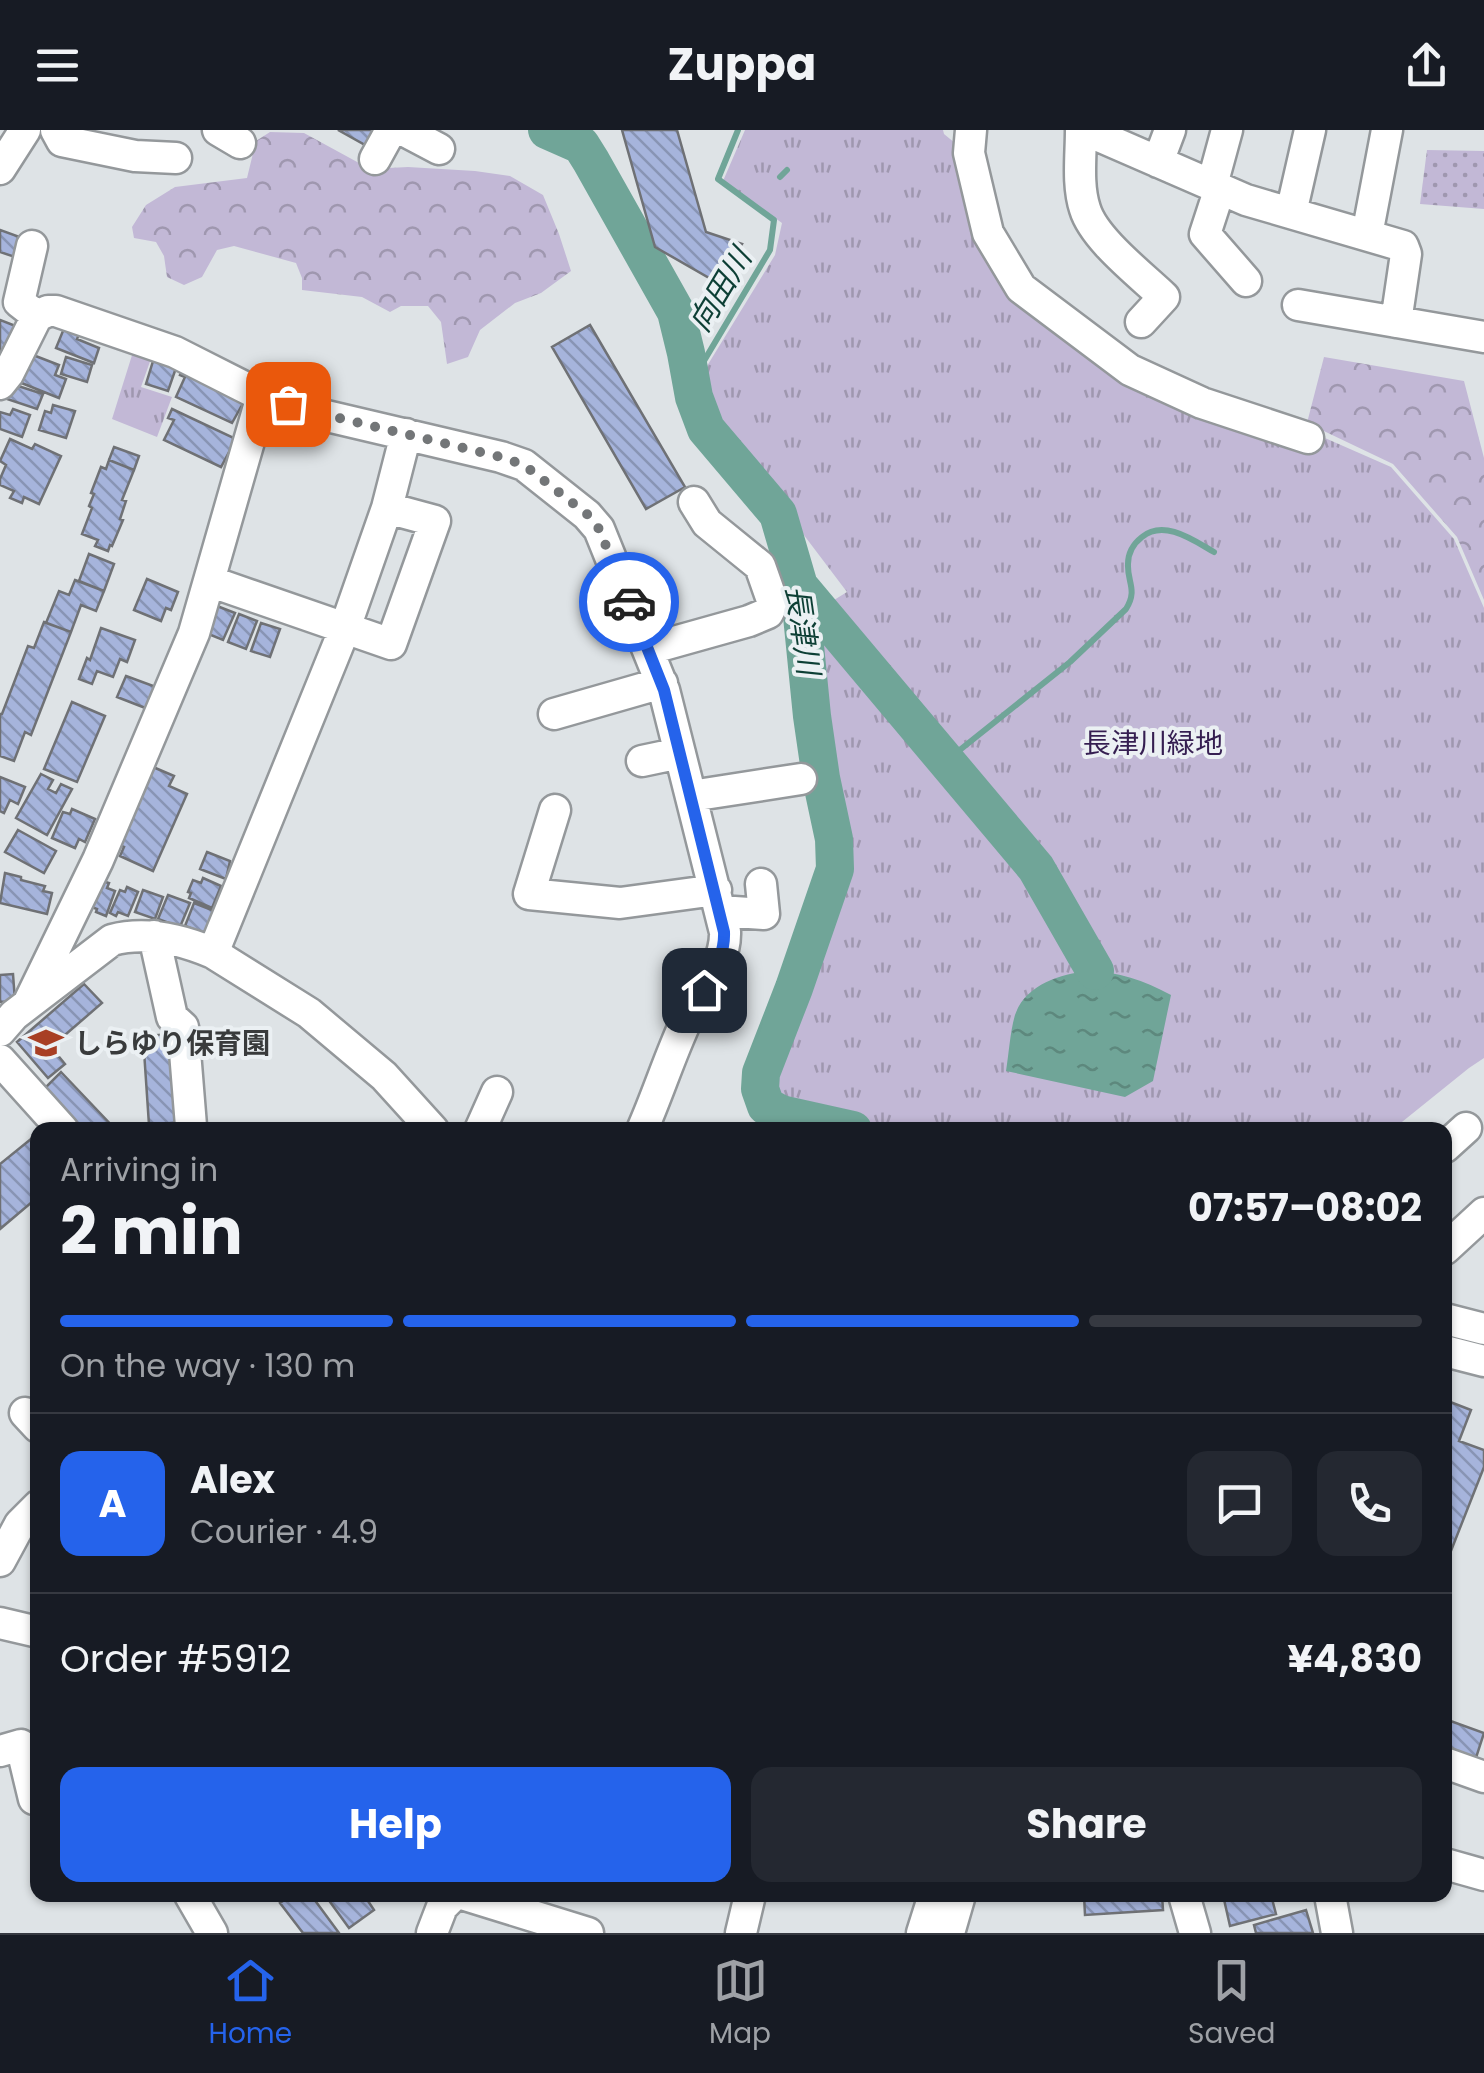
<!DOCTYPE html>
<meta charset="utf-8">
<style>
body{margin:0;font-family:Poppins,"Noto Sans JP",sans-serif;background:#242831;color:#f1f3f6;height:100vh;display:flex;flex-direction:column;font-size:38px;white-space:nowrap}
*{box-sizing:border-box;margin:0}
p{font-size:32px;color:#9ea1a6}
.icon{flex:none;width:55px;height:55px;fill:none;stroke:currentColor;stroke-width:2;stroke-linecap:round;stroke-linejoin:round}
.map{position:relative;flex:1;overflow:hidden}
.drawer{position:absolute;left:30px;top:992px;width:1422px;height:780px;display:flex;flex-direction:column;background:#171b24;border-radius:20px;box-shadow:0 2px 8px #0004}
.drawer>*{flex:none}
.pin{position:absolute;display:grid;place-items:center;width:85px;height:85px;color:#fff;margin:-42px;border-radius:20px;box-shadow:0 5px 15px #0006}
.courier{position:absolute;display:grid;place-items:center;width:100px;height:100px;margin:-50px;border:8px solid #2563eb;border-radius:50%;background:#fff;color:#222;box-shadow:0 2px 12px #0007}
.headline em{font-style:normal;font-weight:700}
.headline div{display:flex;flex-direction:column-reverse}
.headline{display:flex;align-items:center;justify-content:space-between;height:170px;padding:0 30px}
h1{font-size:65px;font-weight:700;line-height:75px}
.bar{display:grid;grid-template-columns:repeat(4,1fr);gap:15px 10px;align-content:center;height:120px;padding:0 30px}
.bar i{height:12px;border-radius:8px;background:#363941}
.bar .active{background:#2563eb}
.bar p{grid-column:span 4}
.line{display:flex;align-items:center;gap:25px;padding:0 30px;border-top:2px solid #363941}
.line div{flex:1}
.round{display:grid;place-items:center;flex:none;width:105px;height:105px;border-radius:20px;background:#242831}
.action{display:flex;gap:20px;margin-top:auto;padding:20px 30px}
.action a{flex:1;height:115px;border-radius:20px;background:#2563eb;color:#fff;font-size:40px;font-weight:700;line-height:115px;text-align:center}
.action a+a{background:#242831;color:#f1f3f6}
header{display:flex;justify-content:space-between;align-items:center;height:130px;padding:0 30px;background:#171b24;font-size:45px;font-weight:700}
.menu{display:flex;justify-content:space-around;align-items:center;height:140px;border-top:2px solid #363941;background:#171b24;font-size:28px;color:#9ea1a6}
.menu a{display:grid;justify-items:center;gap:5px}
.menu .active{color:#2563eb}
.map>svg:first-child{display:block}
.grass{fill:url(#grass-dots)}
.forest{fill:url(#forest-crowns)}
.park{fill:url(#park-tufts)}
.water{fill:url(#water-ripples)}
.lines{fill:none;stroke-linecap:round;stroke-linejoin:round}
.stream{stroke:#70a598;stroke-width:6}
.river{stroke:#70a598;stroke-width:38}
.building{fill:url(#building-back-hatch);stroke:#6f7175;stroke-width:2.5}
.minor-casing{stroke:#94989b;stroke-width:35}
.minor{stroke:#fff;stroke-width:30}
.done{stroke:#737678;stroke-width:10;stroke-dasharray:0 18}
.route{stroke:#2563eb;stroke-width:12}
.labels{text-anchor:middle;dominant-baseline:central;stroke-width:8;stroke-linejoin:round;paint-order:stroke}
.park-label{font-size:28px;fill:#351e51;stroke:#ebf0f3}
.poi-label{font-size:28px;font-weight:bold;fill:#393b3c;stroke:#ebf0f3;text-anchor:start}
.water-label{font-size:30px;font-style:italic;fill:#0d3f35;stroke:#ebf0f3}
</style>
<header><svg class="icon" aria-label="menu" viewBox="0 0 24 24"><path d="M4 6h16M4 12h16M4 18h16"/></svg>Zuppa<svg class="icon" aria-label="share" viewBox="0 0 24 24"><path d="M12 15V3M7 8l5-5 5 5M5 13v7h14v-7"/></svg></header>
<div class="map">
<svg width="1484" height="1803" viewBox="0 0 1484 1803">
<defs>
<pattern id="grass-dots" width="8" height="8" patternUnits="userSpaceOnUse" patternTransform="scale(2.5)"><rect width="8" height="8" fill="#c2b8d6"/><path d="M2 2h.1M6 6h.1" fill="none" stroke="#9f97af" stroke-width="1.8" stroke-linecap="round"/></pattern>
<pattern id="forest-crowns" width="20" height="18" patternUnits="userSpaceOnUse" patternTransform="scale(2.5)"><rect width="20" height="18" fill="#c2b8d6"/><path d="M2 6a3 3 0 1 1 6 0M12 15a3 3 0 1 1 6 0" fill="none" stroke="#9f97af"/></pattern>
<pattern id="park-tufts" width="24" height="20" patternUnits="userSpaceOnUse" patternTransform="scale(2.5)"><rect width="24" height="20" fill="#c2b8d6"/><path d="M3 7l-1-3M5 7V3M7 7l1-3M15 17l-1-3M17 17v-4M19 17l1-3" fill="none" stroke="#9f97af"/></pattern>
<pattern id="water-ripples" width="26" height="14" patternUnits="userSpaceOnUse" patternTransform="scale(2.5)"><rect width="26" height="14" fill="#70a598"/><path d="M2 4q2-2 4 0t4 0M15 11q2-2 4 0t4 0" fill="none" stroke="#5d887d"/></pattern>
<pattern id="building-back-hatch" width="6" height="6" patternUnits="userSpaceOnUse" patternTransform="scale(2.5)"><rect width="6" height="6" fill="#a6b4dc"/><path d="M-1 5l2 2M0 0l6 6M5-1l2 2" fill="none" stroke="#8894b4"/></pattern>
</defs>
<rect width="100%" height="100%" fill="#dee3e6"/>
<path class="grass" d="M1427 20 1484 21V79L1420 74Z"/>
<path class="forest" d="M270 2 304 3 370 39 408 37 475 41 510 46 543 65 559 104 571 141 541 163 515 173 480 200 468 227 447 234 441 192 428 176H401L390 182 362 167 302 160V148L296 133 234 116 217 120 202 147 184 155 167 147 164 126 156 112 134 108 132 97 146 75 175 57 247 48 256 11Z
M1324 227 1464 251 1484 328V470L1457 407 1393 334 1307 293Z"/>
<path class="park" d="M745 0H943L944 4 961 18 984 111 1129 247 1309 301 1391 337 1454 409 1484 478V928L1469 938 1392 1000H1233C1212 992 1190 988 1170 1000H892L782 976 768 961 766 951 767 941 784 895 833 736 805 488 847 462 707 277 704 252 707 236 775 125 782 93 723 51Z
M133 222 153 223 141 257 172 267 157 307 112 289Z"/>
<path class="water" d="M1088 841C1119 842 1143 850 1171 865L1153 951 1125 967 1006 941C1009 923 1010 902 1015 885 1025 855 1060 844 1088 841Z"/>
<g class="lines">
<path class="stream" d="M780 47 787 40
M692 251 770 120 774 90 718 49 738 0
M946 631 1070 532 1126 479C1138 460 1127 452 1128 434 1128 422 1133 414 1142 407 1164 389 1193 410 1214 422"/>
<path class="river" d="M547 0 581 15 591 31 676 182 686 223 694 267 706 299 778 384 799 456 812 586 821 648 834 709 835 739 794 858 761 943 760 959 766 976 781 984 853 1000
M799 456 1036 738 1095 841"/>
</g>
<path class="building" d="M338 0H377L367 16Z
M622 0H677L706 102 742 114 718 153 655 117Z
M0 100 25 109 18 128 0 122Z
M0 190 18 197 0 232Z
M590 195 685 357 646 379 552 217Z
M65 196 80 202 77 209 99 218 94 233 56 218Z
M33 225 59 235 55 245 66 249 59 268 14 250 20 236 28 239Z
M66 227 92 235 87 252 61 244Z
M154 228 177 235 168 261 146 254Z
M183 238 248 269 243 278 241 277 232 293 176 267 185 247 180 245Z
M12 254 43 264 37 279 7 269Z
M53 275 75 281 66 308 39 300 45 281 51 283Z
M13 279 30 285 22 307 0 299V282L10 285Z
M172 279 236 309 221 337 164 310 174 290 168 288Z
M10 309 32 319 35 314 61 326 39 374 24 367 22 373 10 368 14 361 0 355V349L6 335 0 331Z
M114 317 139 326 134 340 109 330Z
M109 330 134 340 122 370 126 371 120 389 123 390 112 416 110 415 108 421 95 416 98 410 82 404 92 378 89 376 94 364 91 363 101 337 106 339Z
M89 424 114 434 104 461 79 451Z
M147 449 178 462 171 480 166 478 161 491 134 480Z
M75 450 104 461 96 481 81 475 71 502 46 493 59 461 69 465Z
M217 476 235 483 223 510 206 503Z
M239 484 257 491 246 519 228 512Z
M44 492 71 502 31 605 25 602 14 631 0 626V584H2L28 516 34 518Z
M261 493 280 499 270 527 251 521Z
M101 498 135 510 127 532 120 529 113 547 97 541 92 554 79 549 87 528 90 530Z
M126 546 156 557 148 579 117 567Z
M72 572 105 586 77 652 44 639Z
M153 637 174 646 169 656 187 664 153 741 120 726 124 717 119 715Z
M41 644 53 650 48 659 56 663 61 654 72 659 47 705 16 688Z
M0 647 25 657 18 674 10 670 4 683 0 681Z
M72 679 95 689 85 712 79 709 75 718 52 708 63 682 70 684Z
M18 700 56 721 44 743 5 722Z
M207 722 230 731 226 749 200 739Z
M5 743 21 747V750L45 756 43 761 52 763 47 784 0 773Z
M203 748 221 756 212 778 189 768 191 763 188 762 193 750 201 753Z
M99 750 109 753 107 758 115 761 106 786 96 782 97 779 89 776Z
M127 757 138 762 128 786 118 782 116 786 110 783 120 760 125 762Z
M143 760 163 767 155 789 135 782Z
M168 765 190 773 180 797 158 789Z
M194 773 217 782 208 805 185 796Z
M13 844 15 871 0 872V845Z
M84 854 102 873 51 917 65 934 48 948 17 912Z
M175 904 182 992 149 995 143 906Z
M61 942 116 1000H79L42 961Z
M31 1009 38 1017V1067L0 1099V1034Z
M1445 1270 1471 1280 1459 1311 1484 1320V1337L1445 1436Z
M1445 1589 1484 1603 1474 1634 1445 1624Z
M291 1765H311L339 1803H303L280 1773Z
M325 1765H364L374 1780 349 1798Z
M1084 1765H1162L1163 1780 1085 1785Z
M1223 1765H1271L1276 1784 1230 1796Z
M1306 1780 1313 1803H1256L1254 1795Z"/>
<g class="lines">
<g class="minor-casing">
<path id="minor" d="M56 0 62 11 135 26 176 28
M218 0 240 13
M403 0 439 19
M971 0 969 23 988 103 1021 158 1130 240 1202 273 1308 308
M1081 0C1081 26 1077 55 1085 79 1094 109 1141 145 1164 167L1141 192
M1085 0 1246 70 1403 116 1406 124 1396 192
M375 29 391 0
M1158 32 1170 0
M0 39 25 0
M1212 55 1227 0
M1220 58 1205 104 1246 151
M1291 83 1310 0
M1367 105 1387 0
M32 116 19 172 37 186
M1298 175 1484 207
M0 254 8 244 37 186 48 181H56L175 222 262 266 314 283 501 327 524 335 587 385 599 399 664 560 725 802C726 834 701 861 687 889 670 925 658 964 642 1000
M209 451 391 514 435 391 387 378
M649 519 749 491 768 483 773 473 760 436 707 393 694 372
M554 584 662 553
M642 631 680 623
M691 666 801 649
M555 680 529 764 620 773 716 760
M720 781 764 784 761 754
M154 806 172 887 183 897 191 996 188 1000
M213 823 345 498 387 378 406 304
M28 874 98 730 194 503 262 266
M0 901 14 885 112 810C146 801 180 809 213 823L309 883 384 946 433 1000
M0 930 63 1000
M480 1000 497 962
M1445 1017 1466 998
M1445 1119 1484 1083
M1445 1189 1484 1199
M1445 1221 1484 1231
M25 1283 38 1297
M0 1431 20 1394 38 1376
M0 1493 38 1502
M0 1621 21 1615 34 1669
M1445 1633 1484 1647
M1445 1734 1484 1745
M190 1765 212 1803
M465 1765 588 1803
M1184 1765 1195 1803
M1330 1765 1337 1803
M432 1803 442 1777 454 1765
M741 1803 750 1765
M922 1803 934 1765
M949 1803 960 1765"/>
</g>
<use href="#minor" class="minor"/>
</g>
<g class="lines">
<path class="done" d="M288 274 314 282 501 327 524 335 588 385 599 399 629 472"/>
<path class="route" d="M629 472 664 560 724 802C725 824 714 841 704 860"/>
</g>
<defs>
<g id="school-bare" transform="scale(2.7)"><path d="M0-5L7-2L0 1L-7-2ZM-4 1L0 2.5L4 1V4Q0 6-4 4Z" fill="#a83f24" stroke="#ebf0f3" stroke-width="2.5" paint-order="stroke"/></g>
</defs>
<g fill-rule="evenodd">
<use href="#school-bare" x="46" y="913"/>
</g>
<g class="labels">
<g class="park-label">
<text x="1153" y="613">長津川緑地</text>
</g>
<g class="poi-label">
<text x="74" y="913">しらゆり保育園</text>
</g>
<g class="water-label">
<text transform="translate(720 160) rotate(-59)">向田川</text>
<text transform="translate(803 500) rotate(82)">長津川</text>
</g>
</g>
</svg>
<div class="pin" style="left:288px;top:274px;background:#ea580c"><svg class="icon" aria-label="bag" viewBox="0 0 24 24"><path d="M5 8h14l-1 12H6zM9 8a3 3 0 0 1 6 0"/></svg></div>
<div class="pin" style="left:704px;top:860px;background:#1f2937"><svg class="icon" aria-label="home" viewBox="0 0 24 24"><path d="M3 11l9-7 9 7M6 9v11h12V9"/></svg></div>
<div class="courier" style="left:629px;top:472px"><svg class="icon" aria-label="car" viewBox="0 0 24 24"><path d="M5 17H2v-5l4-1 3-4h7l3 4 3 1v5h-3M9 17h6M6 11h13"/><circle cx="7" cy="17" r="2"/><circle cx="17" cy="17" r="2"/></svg></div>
<section class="drawer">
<div class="headline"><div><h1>2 min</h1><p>Arriving in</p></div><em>07:57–08:02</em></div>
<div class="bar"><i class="active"></i><i class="active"></i><i class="active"></i><i></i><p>On the way · 130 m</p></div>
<div class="line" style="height:180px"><b class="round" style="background:#2563eb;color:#fff">A</b><div><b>Alex</b><p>Courier · 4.9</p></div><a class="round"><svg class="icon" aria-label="chat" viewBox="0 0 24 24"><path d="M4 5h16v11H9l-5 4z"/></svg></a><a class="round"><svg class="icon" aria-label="phone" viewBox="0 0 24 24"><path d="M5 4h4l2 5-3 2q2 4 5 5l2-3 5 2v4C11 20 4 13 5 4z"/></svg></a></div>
<div class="line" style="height:130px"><div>Order #5912</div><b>¥4,830</b></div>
<div class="action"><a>Help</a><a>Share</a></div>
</section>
</div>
<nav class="menu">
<a class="active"><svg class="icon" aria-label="home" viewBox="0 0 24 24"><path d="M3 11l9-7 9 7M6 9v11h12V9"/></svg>Home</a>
<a><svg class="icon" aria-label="map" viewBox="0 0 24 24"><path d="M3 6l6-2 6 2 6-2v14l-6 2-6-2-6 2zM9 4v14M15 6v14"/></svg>Map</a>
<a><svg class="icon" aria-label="saved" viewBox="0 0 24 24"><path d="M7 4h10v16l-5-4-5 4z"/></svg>Saved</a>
</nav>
